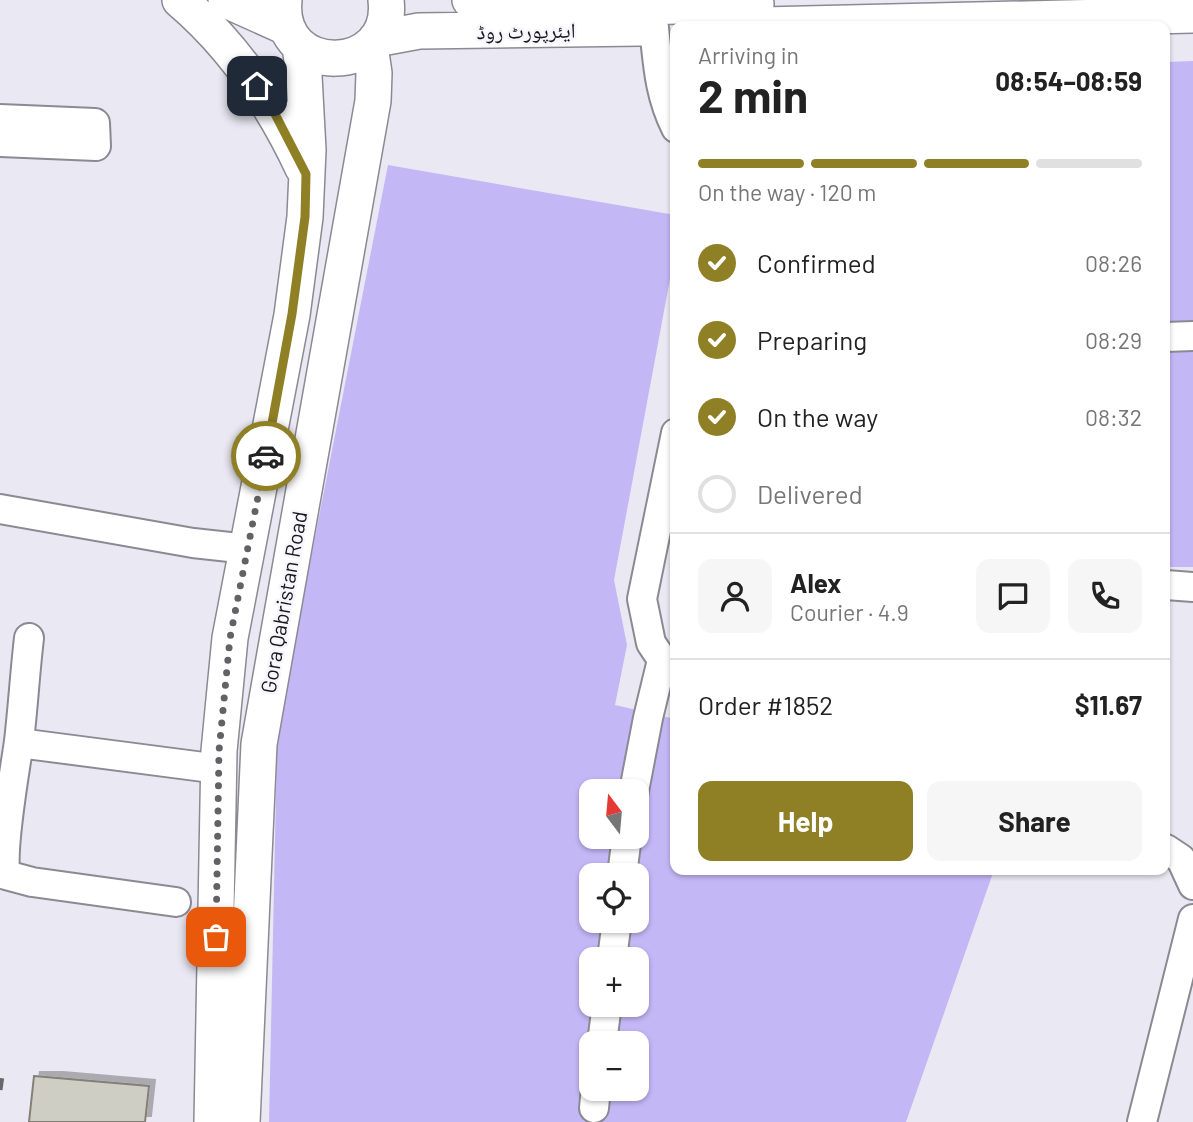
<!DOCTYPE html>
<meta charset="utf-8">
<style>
body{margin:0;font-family:Barlow,"Noto Naskh Arabic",sans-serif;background:#f6f6f6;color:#222;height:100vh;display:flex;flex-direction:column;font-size:26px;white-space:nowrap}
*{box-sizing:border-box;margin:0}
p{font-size:23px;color:#767676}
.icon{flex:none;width:38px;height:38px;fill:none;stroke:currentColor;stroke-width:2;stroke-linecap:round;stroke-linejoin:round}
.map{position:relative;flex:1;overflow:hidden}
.panel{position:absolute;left:670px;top:21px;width:500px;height:854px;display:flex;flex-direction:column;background:#fff;border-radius:14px;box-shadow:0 2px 5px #0004}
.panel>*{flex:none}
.needle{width:46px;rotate:344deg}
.buttons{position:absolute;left:579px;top:779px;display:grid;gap:14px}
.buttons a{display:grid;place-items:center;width:70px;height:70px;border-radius:14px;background:#fff;box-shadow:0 2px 5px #0004;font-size:35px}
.pin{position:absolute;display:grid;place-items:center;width:60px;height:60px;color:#fff;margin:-30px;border-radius:14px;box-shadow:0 4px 10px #0006}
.courier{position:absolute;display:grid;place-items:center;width:70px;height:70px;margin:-35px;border:5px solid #8f8026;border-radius:50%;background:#fff;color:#222;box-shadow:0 2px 9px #0007}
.head em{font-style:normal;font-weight:700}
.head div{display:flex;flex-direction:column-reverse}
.head{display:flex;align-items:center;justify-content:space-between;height:119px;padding:0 28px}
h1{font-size:46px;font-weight:700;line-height:52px}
.bar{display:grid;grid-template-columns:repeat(4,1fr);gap:10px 7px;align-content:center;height:84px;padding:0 28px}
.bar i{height:9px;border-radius:5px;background:#e0e0e0}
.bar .on{background:#8f8026}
.bar p{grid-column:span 4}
.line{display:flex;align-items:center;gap:18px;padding:0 28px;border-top:2px solid #e0e0e0}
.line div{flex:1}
.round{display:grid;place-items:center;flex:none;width:74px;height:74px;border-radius:14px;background:#f6f6f6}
ol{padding:0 28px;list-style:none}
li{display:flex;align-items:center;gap:21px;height:77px}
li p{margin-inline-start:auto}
li .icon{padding:7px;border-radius:50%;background:#8f8026;color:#fff;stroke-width:4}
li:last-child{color:#767676}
li i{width:38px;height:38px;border:4px solid #e0e0e0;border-radius:50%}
.action{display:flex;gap:14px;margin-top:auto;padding:14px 28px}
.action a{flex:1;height:80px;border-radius:14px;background:#8f8026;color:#fff;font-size:28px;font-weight:700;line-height:80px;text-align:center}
.action a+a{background:#f6f6f6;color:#222}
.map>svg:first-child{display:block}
.green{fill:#c4b7f6;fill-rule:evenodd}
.building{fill:#cfcec4;stroke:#828077;stroke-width:2;filter:url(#shadow)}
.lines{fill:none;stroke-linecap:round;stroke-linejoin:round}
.minor-casing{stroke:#8b8a93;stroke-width:32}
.major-casing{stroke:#8b8a93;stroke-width:38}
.minor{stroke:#fff;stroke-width:28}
.major{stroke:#fff;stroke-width:35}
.rail{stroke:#67666b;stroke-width:5;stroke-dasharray:12 12;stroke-linecap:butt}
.done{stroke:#626166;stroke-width:7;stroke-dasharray:0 12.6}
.route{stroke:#8f8026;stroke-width:9}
.labels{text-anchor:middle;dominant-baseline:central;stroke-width:5;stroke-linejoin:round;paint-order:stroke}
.street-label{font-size:21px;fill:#19181b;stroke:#f7f6fe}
</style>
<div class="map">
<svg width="1193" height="1122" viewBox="0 0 1193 1122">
<defs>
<filter id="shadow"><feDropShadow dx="6" dy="-6" stdDeviation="0" flood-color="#0004"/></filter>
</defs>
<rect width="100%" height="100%" fill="#eae8f2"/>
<path class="green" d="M1193 61V567H1166V62Z
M388 165 675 215V252L614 580 627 645 615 705 675 719 676 870H994L906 1122H269L277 748 305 588ZM592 791H637V836H592ZM592 875H637V920H592ZM592 959H637V1004H592ZM592 1043H637V1088H592Z"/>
<path class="building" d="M34 1076 149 1086 145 1122H29Z"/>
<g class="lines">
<g class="minor-casing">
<path id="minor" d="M654 28C658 64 659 94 676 128
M0 119 95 123 96 146 0 142
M1166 337 1193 336
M676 433 642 599 651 643 669 670 676 674
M0 509 193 543 248 549
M1166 585 1193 587
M29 638C25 672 23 707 19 741 15 771 0 851 6 875L32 882 176 902
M19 743 219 769
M634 791 648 718 662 660
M1166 849 1181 859 1193 885
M622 875 627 836
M612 959 617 920
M602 1043 607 1004
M594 1108 596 1088
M1142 1122 1193 919"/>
</g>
<g class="major-casing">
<path id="major" d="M180 0C234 46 273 104 303 168
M226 0 286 27
M284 0C276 79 395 76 386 0
M470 0C564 9 661 7 756 4
M722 26 1193 15
M376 39 419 31 641 28
M212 1122 219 751 230 638 292 315 305 217 308 150 304 76 300 46
M242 1122 259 744 373 101 374 73 370 46"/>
</g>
<use href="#minor" class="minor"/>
<use href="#major" class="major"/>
<path class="rail" d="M0 1090 2 1075"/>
</g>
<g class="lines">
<path class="done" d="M216 937 219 751 230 638 266 456"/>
<path class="route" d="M257 86 275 114 306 174 305 217 292 314 266 456"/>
</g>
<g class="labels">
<g class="street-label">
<text transform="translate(526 30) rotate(-1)">ایئرپورٹ روڈ</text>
<text transform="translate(283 602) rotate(-80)">Gora Qabristan Road</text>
</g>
</g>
</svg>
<div class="buttons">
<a><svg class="needle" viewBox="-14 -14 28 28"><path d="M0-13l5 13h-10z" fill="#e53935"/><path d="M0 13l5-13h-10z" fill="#767676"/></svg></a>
<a><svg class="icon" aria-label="locate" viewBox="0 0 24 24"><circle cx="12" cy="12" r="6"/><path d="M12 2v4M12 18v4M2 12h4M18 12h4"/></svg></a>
<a>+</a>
<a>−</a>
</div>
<div class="pin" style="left:216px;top:937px;background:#ea580c"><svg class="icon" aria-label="bag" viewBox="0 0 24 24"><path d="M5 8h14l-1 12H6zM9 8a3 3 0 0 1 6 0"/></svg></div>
<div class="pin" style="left:257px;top:86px;background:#1f2937"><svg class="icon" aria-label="home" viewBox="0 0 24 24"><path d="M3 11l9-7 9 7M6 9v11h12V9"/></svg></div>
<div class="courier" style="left:266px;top:456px"><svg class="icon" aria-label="car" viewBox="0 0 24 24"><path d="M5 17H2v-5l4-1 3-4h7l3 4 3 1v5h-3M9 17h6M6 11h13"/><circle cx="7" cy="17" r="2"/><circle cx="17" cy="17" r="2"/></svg></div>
<section class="panel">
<div class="head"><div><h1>2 min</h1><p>Arriving in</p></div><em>08:54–08:59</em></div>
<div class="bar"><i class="on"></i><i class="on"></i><i class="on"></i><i></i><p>On the way · 120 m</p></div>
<ol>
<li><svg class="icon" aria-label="check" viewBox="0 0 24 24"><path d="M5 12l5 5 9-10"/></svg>Confirmed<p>08:26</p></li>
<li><svg class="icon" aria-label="check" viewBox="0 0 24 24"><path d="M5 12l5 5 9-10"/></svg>Preparing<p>08:29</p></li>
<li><svg class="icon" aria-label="check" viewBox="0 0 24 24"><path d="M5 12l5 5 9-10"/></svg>On the way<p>08:32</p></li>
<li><i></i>Delivered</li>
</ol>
<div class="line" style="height:126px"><a class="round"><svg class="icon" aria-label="person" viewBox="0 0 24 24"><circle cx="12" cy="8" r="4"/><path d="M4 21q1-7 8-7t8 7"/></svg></a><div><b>Alex</b><p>Courier · 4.9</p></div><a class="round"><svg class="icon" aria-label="chat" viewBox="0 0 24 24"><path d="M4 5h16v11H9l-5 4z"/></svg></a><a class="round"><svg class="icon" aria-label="phone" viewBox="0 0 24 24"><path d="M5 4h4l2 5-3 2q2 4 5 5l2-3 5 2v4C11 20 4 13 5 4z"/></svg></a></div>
<div class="line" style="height:91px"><div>Order #1852</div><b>$11.67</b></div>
<div class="action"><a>Help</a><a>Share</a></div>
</section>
</div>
